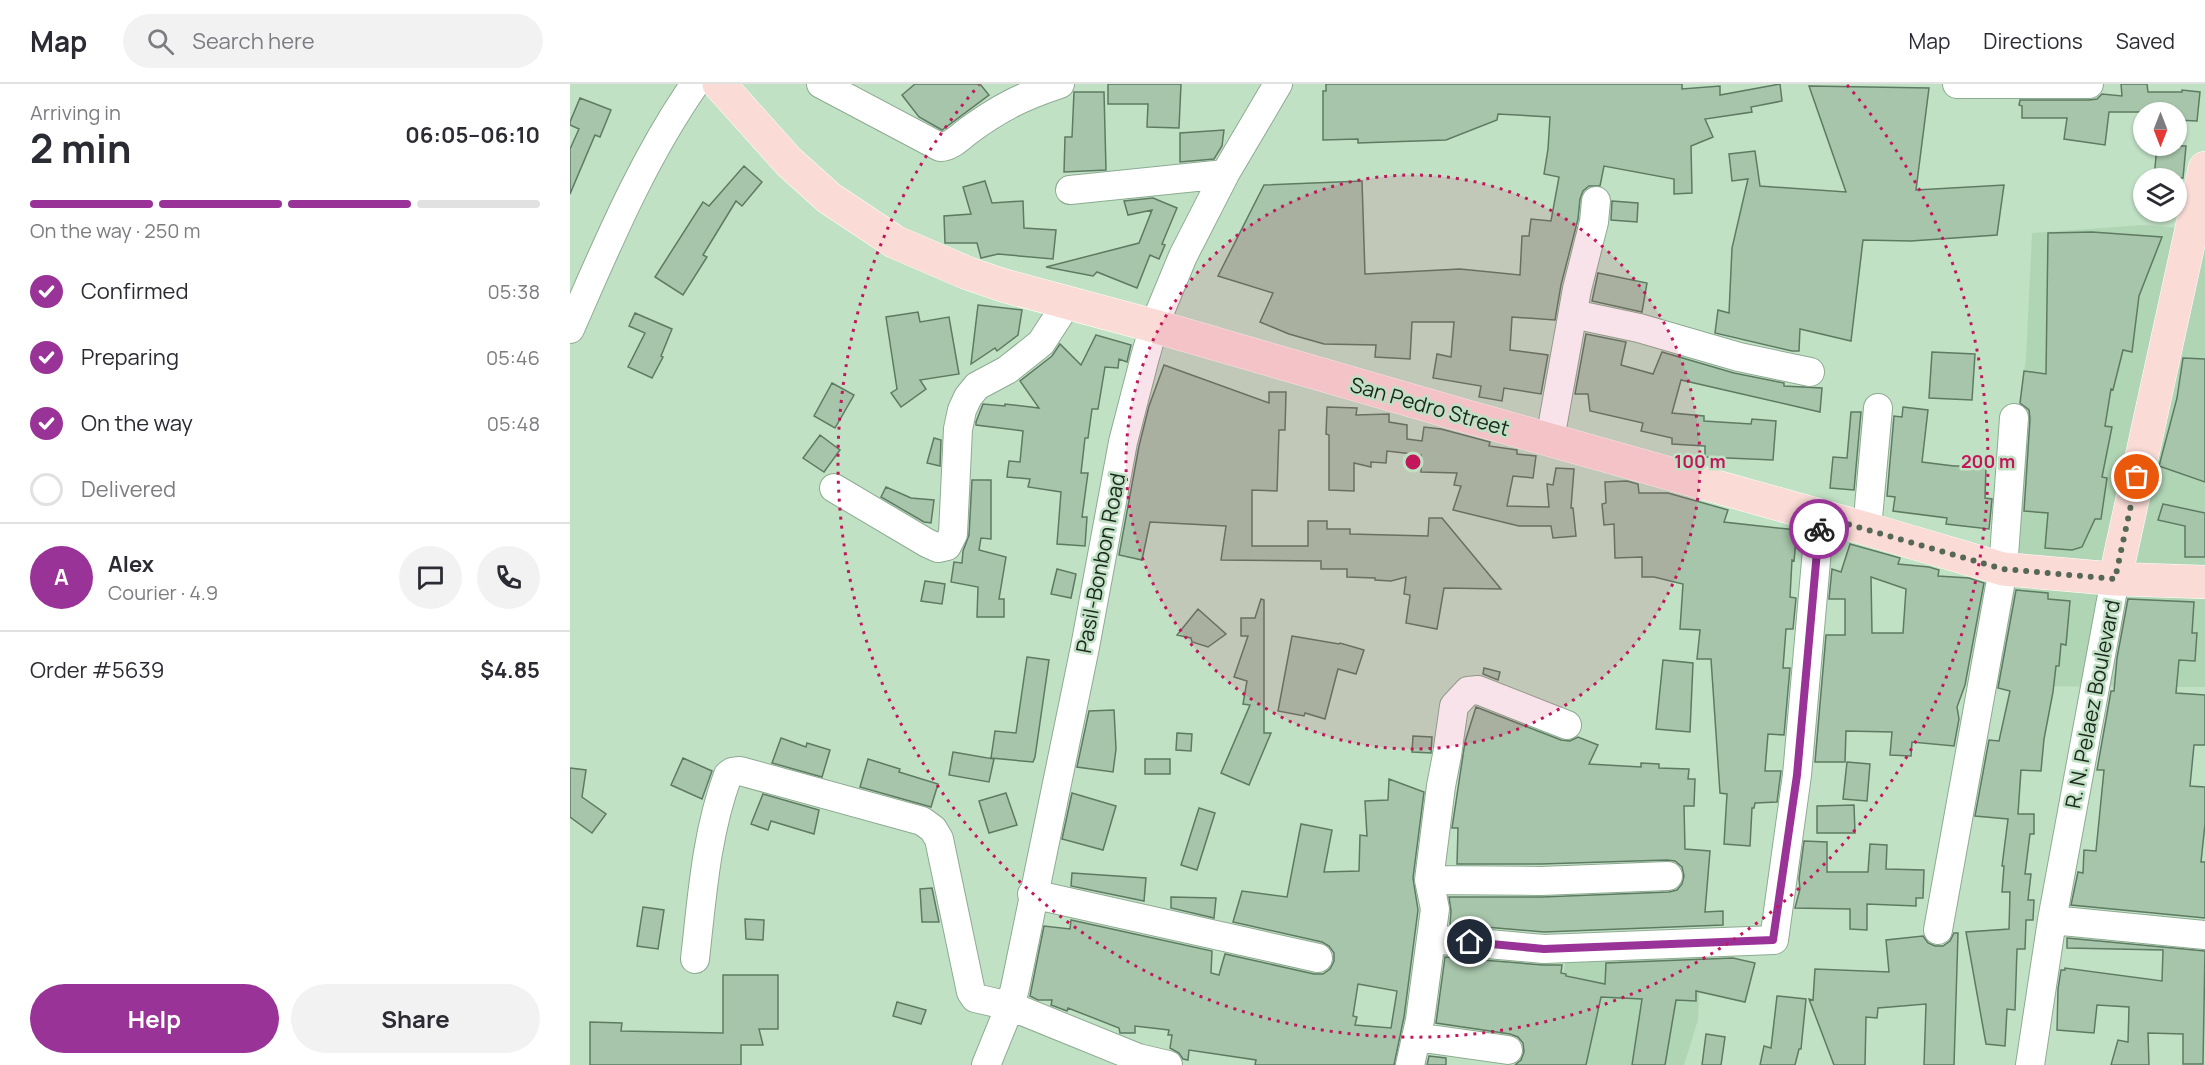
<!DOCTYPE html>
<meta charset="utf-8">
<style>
body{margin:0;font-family:Manrope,sans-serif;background:#f2f2f3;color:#2b2b33;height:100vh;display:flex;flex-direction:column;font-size:22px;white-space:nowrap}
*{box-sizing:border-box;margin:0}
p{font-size:20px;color:#7c7c81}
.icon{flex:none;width:33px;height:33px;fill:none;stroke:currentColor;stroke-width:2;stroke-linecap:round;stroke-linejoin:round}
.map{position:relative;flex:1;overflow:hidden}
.sheet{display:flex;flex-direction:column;background:#fff;width:570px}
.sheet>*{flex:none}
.needle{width:39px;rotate:180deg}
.buttons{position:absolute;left:1563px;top:18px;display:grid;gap:12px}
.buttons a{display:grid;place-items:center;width:54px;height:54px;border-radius:50%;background:#fff;box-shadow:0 2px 4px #0004;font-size:30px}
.pin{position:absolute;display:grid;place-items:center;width:51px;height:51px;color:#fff;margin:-26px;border:3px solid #fff;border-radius:50%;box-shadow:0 2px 6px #0007}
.courier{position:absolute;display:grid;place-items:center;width:60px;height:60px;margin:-30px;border:4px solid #993397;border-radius:50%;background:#fff;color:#222;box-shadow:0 2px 8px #0007}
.overview em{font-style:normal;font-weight:700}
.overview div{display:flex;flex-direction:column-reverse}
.overview{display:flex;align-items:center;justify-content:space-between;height:102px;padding:0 30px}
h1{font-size:39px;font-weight:700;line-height:45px}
.bar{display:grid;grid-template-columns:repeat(4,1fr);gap:9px 6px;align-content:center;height:72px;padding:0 30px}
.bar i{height:8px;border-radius:4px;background:#e1e1e2}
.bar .current{background:#993397}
.bar p{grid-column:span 4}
.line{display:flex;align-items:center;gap:15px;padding:0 30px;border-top:2px solid #e1e1e2}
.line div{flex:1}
.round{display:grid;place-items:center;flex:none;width:63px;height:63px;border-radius:32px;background:#f2f2f3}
ol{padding:0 30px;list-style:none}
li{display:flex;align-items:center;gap:18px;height:66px}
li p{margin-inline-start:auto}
li .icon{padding:6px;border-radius:50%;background:#993397;color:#fff;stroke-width:4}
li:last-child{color:#7c7c81}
li i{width:33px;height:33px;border:3px solid #e1e1e2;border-radius:50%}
.cta{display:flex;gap:12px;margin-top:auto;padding:12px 30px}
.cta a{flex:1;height:69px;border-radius:36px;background:#993397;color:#fff;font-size:24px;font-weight:700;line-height:69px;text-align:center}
.cta a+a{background:#f2f2f3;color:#2b2b33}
header{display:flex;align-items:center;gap:36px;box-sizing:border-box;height:84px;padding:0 30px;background:#fff;border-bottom:2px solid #e1e1e2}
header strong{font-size:28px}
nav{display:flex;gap:33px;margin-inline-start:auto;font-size:21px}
.search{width:420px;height:54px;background:#f2f2f3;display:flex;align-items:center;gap:15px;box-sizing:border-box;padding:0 21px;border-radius:33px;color:#7c7c81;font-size:22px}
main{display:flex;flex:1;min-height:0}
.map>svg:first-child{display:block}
.built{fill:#b0d5b5}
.building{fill:#a6c5aa;stroke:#5e7b62;stroke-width:1.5;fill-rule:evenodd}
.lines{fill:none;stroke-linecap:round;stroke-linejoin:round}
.minor-casing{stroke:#8dab91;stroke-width:30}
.major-casing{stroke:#fff;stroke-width:34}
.minor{stroke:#fff;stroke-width:28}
.major{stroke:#fadbd6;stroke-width:33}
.done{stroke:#556858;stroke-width:6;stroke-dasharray:0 10.8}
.route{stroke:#993397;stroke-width:8}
.ring{fill:none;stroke:#c2185b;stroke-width:3;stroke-dasharray:3 6}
.labels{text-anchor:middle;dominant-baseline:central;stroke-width:5;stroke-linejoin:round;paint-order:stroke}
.street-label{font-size:21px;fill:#1b271d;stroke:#c1e1c5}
.centre{fill:#c2185b;stroke:#c1e1c5;stroke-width:3}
.ring-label{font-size:18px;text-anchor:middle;font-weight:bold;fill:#c2185b;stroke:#c1e1c5;stroke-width:5;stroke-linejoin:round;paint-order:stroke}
</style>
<header>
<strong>Map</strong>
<div class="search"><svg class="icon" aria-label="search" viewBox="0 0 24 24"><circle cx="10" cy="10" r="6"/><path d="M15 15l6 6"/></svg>Search here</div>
<nav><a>Map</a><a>Directions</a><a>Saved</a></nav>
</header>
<main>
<section class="sheet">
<div class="overview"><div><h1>2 min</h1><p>Arriving in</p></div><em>06:05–06:10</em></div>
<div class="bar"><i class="current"></i><i class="current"></i><i class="current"></i><i></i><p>On the way · 250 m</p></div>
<ol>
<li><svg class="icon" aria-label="check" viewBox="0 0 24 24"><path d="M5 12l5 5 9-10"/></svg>Confirmed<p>05:38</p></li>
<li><svg class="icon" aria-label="check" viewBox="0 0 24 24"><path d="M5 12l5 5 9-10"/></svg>Preparing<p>05:46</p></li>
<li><svg class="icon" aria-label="check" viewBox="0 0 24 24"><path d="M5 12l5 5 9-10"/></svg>On the way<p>05:48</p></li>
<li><i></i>Delivered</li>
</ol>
<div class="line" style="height:108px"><b class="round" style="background:#993397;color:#fff">A</b><div><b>Alex</b><p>Courier · 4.9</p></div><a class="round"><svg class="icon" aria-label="chat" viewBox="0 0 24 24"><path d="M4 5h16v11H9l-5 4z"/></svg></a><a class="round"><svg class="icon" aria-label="phone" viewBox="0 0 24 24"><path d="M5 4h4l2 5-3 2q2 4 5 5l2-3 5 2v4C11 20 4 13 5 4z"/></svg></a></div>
<div class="line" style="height:78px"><div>Order #5639</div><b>$4.85</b></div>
<div class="cta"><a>Help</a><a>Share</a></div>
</section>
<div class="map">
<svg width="1635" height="981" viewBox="0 0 1635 981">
<rect width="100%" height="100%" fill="#c1e1c5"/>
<path class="built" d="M1573 141 1635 146V603L1413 602 1456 274 1462 149Z
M1131 866 1128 936 1114 981H974L997 871Z"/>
<path class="building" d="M345 0H410L419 11 372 46 349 33 332 11Z
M538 0H611L609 44 577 43 578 20H538Z
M756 0H1112V5L1150 2V11L1210 0 1212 17 1181 23 1182 28 1135 35 1143 53 1121 62 1122 109 1104 110V95L1034 82 1030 102H1019L1013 107 1010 115 1008 135 991 201 985 236 942 233 940 266 978 271 971 310 934 304 932 317 909 313 911 302 863 294 867 270 881 273 884 238H842L840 275 805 273 806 261 754 260 719 250 690 238 703 209 648 192 694 101 792 97 795 190 890 185 950 191 952 152H959L961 135 981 137 989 93 974 90 978 65 980 33 928 30 927 36 876 56 788 59V55L753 56V7H756Z
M1551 0H1577L1578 8H1612V6L1630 8 1627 37 1606 36V28H1539L1535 61 1494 55 1497 34H1452V22L1449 21 1450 16H1519L1527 15 1532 10 1552 12Z
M1239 2 1359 4 1346 106 1434 101 1427 151 1341 157 1293 156 1281 257 1230 245 1229 267H1222L1145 249 1148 226 1159 229 1162 164 1178 95 1162 97 1159 70 1185 67 1190 102 1276 108Z
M504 8H534L536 86 494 88 495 53H502Z
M10 14 41 26 30 53 25 51 0 110V65L9 45 0 41V38Z
M654 46 652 62 644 75 610 78V49Z
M1587 62H1616L1613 94H1584Z
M174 82 192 98 172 122 166 117 133 171 137 173 113 211 85 193 133 118 139 122Z
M415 97 422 119 453 117 454 144 486 146 483 175 428 170 411 174 407 159H375L374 132 401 130 393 103Z
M583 114 607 124 592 160 595 161 589 175 580 171 567 204 527 188 523 192 476 183 569 159 582 126 558 131 554 117Z
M1042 117 1068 119 1067 138 1041 136Z
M1522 148 1592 153 1569 212 1562 268 1553 266 1543 306 1541 305 1535 342 1542 343 1532 393 1537 394 1531 435H1525L1512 463 1502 466 1475 464 1478 429 1454 427 1460 335 1459 326 1450 319 1454 287 1476 290 1478 149Z
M1028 189 1077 199 1072 228 1022 217Z
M408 221 452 226 448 251 427 267 425 264 401 280Z
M348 228 350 238 379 233 389 290 350 296 356 305 331 323 321 309 327 305 316 233Z
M65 229 102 245 91 272 93 273 82 294 58 283 75 249 59 242Z
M1016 250 1056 258 1051 281 1083 290 1092 268 1164 289 1214 299V302L1252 304 1250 328 1111 296 1102 329 1134 332V337L1181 340 1182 335 1206 337 1203 376 1135 373V362L1102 360V354L1071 347 1073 339 1020 327 1018 310H1005Z
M526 251 561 261 557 278 549 275 548 284 535 283 528 325H522L518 354H515L511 389H518L512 433H517L515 462 487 460 491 408 458 403 460 395 437 393 439 377 450 378 453 347 406 341V338L413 320 435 322V320L469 324 450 297 482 272 490 260 511 281Z
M1362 268 1405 270 1402 316 1359 314Z
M1613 274 1635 275V398L1589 382 1607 314Z
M594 281 699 319V308H716L715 346H709L707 407 682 406V462H738V437H757V445H780V450L858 452 859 434H872L931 505 874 504 867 545 836 539 840 511 834 510 836 493 821 497 805 496V494L777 493V485H751V477L651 476 656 442 580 438 572 476 549 471 569 362 579 322Z
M262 299 284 311 265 344 244 332Z
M757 323 787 324 786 331 819 330V338L837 341V355L852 357 854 343 871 345 920 358 919 362 947 366V370L966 372 963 394 943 392 937 422 979 423 977 400 983 401 986 384 1004 385 1001 424H1003L1006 452 983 454 981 442H949L883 426 891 402 884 401 887 389 851 388V371L817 367 816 379 801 378V383L784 379V407L759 406V351L756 350Z
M1333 323 1358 326 1352 378 1384 382H1416L1415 414 1422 415 1419 445 1376 440 1377 434 1323 427 1325 413 1317 412 1324 332 1332 333Z
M1281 328H1291L1284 406 1260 404 1263 373 1277 374Z
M250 351 270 366 254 388 233 374Z
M364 354 371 356 370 382 357 379Z
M402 396H421V455L411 454 409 466 436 473 429 515H434V533H407L408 503 381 498 384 478 392 479 393 467 399 451Z
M1057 397 1068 400 1069 409H1098L1158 426 1154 438 1227 446 1224 477 1222 476 1220 513 1226 514 1223 545H1216L1213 584H1220L1214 651 1198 650 1195 687H1211L1207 718 1185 719 1184 724H1182L1180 762 1154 760 1157 710 1150 709 1141 575H1127L1130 546 1110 545 1113 500 1084 493H1072V473L1045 474 1044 440 1034 441 1032 420 1036 419 1035 398Z
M316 403 341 414 364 416 361 439 354 438 311 413Z
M1593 420 1635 429V473H1615V442L1588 436Z
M1280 460 1330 474 1328 480 1359 483 1369 486 1368 492 1399 494 1414 499 1395 601 1387 623 1389 635 1384 662 1342 658 1341 672 1320 671 1322 648 1276 647 1275 678H1245L1256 551H1275V515H1259L1262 485 1271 488ZM1301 493 1336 505 1333 549H1302Z
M487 485 506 490 501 514 481 510Z
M355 497 375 500 372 520 351 517Z
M1446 506 1478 509V515L1500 517 1496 561 1491 560 1489 582H1486L1483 608 1474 655 1471 687 1451 686 1448 730H1464V750H1460L1455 790H1461L1458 816H1464L1463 836H1456L1455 865H1447L1445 926 1437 925 1435 962 1416 960 1396 848 1439 845 1440 808H1432L1434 782H1432L1438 735 1405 732 1419 656 1429 657 1440 607 1428 604Z
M691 515 694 516V649H701L679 701 651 689 680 621 673 620 677 597 664 593 678 552H671V534H685Z
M1558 515 1624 518 1622 549H1627L1625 577 1609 576 1606 609 1635 611V661H1624L1620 702 1635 703V740L1631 778H1635V834L1501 821 1508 788 1513 789 1514 766 1526 767 1534 686H1527L1541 607H1544L1547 574Z
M628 525 656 550 638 563 622 558 621 554 607 551Z
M722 552 769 560 770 559 794 566 786 590 768 585 755 635 735 629 734 632 708 627Z
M457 573 479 576 465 673 463 678 421 674 425 647 446 649Z
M1093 576 1123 579 1120 648 1086 645Z
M914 584 930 588 928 596 913 590Z
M906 623 991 656 1000 657 1008 653 1028 661 1019 680 1071 683V679L1089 680V684L1119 685 1118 695H1125L1124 722H1114L1115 765 1140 767 1135 828 1153 827V841L974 848 880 840 881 827 879 813H972L1099 808 1107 806 1112 800 1114 792 1112 783 1105 777 1097 776 971 780H887L888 744H882L895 658Z
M544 626 546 665 543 688 507 683 519 627Z
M607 649 622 650 621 667 606 666Z
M843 652 862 653 861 669 842 668Z
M211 654 236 663 237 659 260 666 252 693 202 679Z
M383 668 424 675 419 698 379 691Z
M113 674 142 687 132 715 101 701Z
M298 675 330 685 329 688 368 700 361 723 290 703Z
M575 675H600V690H575Z
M1277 678 1300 680 1297 717 1273 715Z
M0 684 16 686 12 713 36 730 22 749 0 733Z
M819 695 854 708 843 794 848 826 834 933 824 981H685L686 976 619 966 618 976 613 975 609 969 600 964 602 951H598L599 946 565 942V949H550L549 944 498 924 497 927 481 921 482 916H468L460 912 474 842 500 845 501 836 642 867 641 889 649 891 655 870 744 890H753L760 885 764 877V869L759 862 752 858 663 838 672 807 717 813 731 740 762 746 754 788 789 787 790 751 797 752 795 717 818 716ZM788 900 827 907 821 944 785 941 787 933 783 932Z
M436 709 447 741 419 749 409 717Z
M502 709 546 722 533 766 492 755Z
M193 710 249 726 244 750 201 737 198 746 181 740Z
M1284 721 1285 749H1247V722Z
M629 724 645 729 627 786 611 781Z
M1234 757 1257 758V788H1298L1300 760 1317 761 1316 785 1354 786 1353 814H1346V822L1297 820V846L1280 845V825L1225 824 1230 805 1229 795Z
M502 789 576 794 574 817 501 802Z
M362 804 369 838H352L350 805Z
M601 813 646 814 644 834 601 824Z
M73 823 94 826 88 865 67 862Z
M175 835 194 836 193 856 176 855Z
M1384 849H1388L1384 981H1354L1356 920 1308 924 1307 934 1296 933 1295 981H1264L1239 915 1243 916 1245 885 1319 888 1316 856 1353 852 1358 859 1365 862H1373L1380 857Z
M1497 854 1635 867 1633 980H1613V950L1578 949 1579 981H1541L1548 956 1558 958 1559 923 1527 921 1524 949 1487 946 1488 905 1491 886H1495V884L1592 897 1593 866 1497 864Z
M875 873 973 881H992L991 889 996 890V892L1035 900 1036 879 1163 874 1185 879 1175 918 1126 907V917L1106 916 1095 981H1062L1072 915 1031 913 1016 981H945L951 976 954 968 953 959 948 953 940 950 866 939Z
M153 891H208V945H189L193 961H171V981H20V938L52 939 51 947 153 949Z
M1207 912 1236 915 1231 965H1229L1225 981H1190L1194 962 1201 964Z
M327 918 356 926 351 940 323 932Z
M1136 950 1155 953 1151 981H1132Z
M859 972 876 974V981H857Z"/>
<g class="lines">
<g class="minor-casing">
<path id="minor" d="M251 0 370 63C381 63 390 53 398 47 429 24 453 12 490 0
M1387 0H1519
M500 106 655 90
M1003 230 1069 244 1169 273 1240 288
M0 245C37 161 72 76 125 0
M980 355 1007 205 1024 138 1026 117
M264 404 357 459 368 464 377 462 383 450 388 345 392 326 398 313 407 302 437 286 471 259 497 219
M1297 445 1308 324
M859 796 971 797 1098 792
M462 810 748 874
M1482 836 1635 851
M1368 846 1433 485 1444 334
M861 855 974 865 1204 856 1227 691 1250 432
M125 875C132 813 136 750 158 691L162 688 170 687 352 737 363 745 369 755 401 908 405 914 440 922 568 974 598 981
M846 953 938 966
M416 981 440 922 445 904 515 563 553 358 575 273 584 242 613 172 655 90 708 0
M840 981 850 936 865 825 859 796 871 702 877 671 884 622 898 607 908 606 997 641
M1460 981 1482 836 1545 495"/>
</g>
<g class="major-casing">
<path id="major" d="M149 0 219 78 259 114 325 158 397 189 432 201 584 242 888 330 1297 445 1433 485 1545 495 1635 498
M1545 495 1635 84"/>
</g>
<use href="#minor" class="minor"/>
<use href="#major" class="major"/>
</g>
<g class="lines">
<path class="done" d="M1249 445 1250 432 1433 485 1545 495 1567 393"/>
<path class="route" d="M900 858 974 865 1203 856 1227 691 1249 445"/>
</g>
<circle cx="843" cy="378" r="287" fill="#c2185b" fill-opacity=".12"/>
<g class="ring">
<circle cx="843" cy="378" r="287"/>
<path d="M1277 1A575 575 0 1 1 409 1"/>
</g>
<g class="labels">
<g class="street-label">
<text transform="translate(860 322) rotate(16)">San Pedro Street</text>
<text transform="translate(530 479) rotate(-79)">Pasil-Bonbon Road</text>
<text transform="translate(1522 620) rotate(-79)">R. N. Pelaez Boulevard</text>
</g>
</g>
<circle cx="843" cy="378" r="9" class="centre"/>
<g class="ring-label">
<text x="1130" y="384">100 m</text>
<text x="1418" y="384">200 m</text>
</g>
</svg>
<div class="buttons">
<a><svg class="needle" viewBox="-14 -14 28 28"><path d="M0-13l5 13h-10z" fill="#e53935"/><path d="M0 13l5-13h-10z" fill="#7c7c81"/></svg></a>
<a><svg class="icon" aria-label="layers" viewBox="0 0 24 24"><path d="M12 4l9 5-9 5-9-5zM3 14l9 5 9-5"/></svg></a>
</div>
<div class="pin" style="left:1567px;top:393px;background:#ea580c"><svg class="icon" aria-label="bag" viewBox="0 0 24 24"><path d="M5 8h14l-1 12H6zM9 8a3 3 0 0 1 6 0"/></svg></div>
<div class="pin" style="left:900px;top:858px;background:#1f2937"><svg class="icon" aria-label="home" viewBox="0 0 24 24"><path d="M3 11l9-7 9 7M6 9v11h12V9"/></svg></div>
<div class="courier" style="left:1249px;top:445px"><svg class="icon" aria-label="bike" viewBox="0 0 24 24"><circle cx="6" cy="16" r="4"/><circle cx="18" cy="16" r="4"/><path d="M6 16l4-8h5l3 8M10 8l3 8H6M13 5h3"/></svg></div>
</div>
</main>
